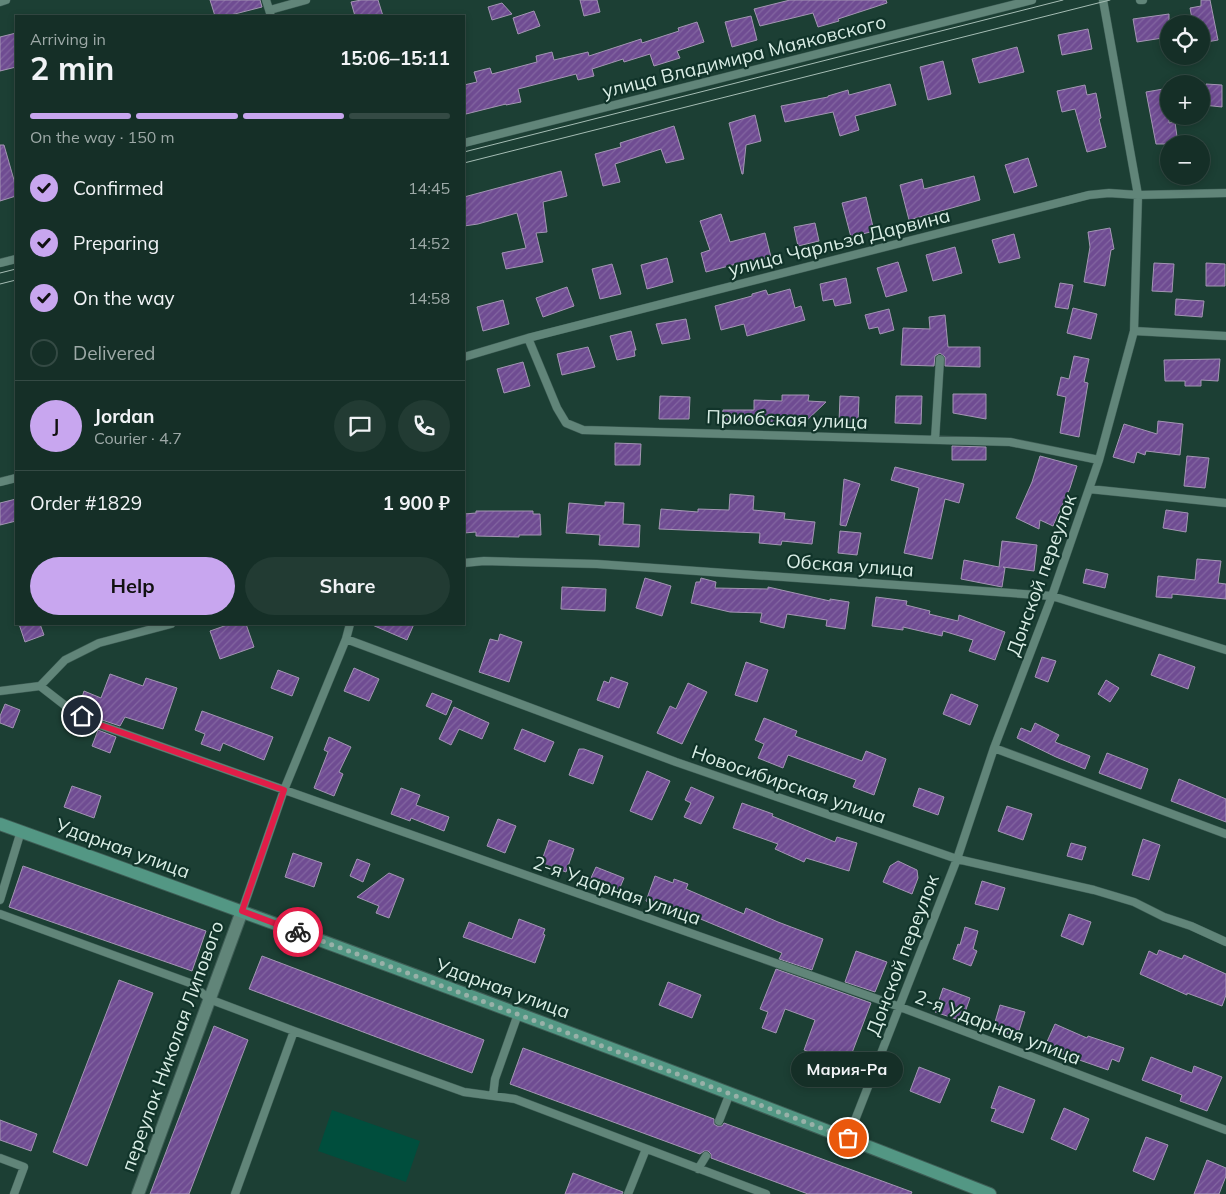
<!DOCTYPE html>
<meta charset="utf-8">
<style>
body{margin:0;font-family:Mulish,sans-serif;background:#223b33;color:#f1f3f6;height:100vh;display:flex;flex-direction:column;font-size:19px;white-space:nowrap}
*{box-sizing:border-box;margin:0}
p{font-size:16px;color:#9da9a7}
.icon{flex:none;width:28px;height:28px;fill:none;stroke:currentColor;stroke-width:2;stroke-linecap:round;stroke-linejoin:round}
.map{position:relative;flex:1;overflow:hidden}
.panel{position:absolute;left:15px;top:15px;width:450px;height:610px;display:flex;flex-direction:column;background:#152f27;border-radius:0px;box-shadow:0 2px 8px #0003,0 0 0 1px #344a44}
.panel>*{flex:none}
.tools{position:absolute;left:1160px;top:15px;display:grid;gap:10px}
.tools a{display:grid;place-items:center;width:50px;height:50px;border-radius:50%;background:#152f27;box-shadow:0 2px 8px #0003,0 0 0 1px #344a44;font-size:25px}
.pin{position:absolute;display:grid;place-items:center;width:42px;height:42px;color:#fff;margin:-21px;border:2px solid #fff;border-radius:50%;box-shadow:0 1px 5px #0007}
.courier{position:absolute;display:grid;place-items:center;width:50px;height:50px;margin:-25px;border:4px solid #e11d48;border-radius:50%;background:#fff;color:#222;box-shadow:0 1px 6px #0007}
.bubble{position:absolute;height:35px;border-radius:18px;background:#152f27;box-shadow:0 2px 8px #0003,0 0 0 1px #344a44;font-size:16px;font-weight:700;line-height:35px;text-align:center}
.summary em{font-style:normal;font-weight:700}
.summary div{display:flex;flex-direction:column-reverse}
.summary{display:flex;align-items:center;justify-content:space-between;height:85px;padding:0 15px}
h1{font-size:32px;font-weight:700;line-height:38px}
.bar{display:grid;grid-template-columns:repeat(4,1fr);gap:8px 5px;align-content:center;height:60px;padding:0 15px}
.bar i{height:6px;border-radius:4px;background:#344a44}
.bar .selected{background:#c8a6ef}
.bar p{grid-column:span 4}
.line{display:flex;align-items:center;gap:12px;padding:0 15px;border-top:1px solid #344a44}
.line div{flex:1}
.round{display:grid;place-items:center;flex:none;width:52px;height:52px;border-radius:26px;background:#223b33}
ol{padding:0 15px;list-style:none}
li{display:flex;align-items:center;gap:15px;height:55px}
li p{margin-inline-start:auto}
li .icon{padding:5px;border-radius:50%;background:#c8a6ef;color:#111;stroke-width:4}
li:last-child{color:#9da9a7}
li i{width:28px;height:28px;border:2px solid #344a44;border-radius:50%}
.primary-button{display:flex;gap:10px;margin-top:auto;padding:10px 15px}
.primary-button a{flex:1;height:58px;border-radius:30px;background:#c8a6ef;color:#111;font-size:20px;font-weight:700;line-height:58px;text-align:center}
.primary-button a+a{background:#223b33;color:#f1f3f6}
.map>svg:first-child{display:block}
.park{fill:#004e3d}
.building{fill:url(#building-hatch);stroke:#a396b3}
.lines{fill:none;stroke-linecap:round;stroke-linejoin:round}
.lane-casing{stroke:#3e5d55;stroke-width:9}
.street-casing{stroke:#3e5d55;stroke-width:14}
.secondary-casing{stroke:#3e5d55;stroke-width:14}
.lane{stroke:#618579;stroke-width:8}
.street{stroke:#618579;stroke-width:12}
.secondary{stroke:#539784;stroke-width:12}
.tram{stroke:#a5bdb4;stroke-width:1}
.done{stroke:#98b1a8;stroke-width:5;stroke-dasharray:0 9}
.route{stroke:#e11d48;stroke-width:6}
.labels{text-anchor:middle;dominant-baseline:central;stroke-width:4.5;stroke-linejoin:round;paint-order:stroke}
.street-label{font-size:19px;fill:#daeee6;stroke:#11342a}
</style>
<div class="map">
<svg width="1226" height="1194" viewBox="0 0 1226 1194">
<defs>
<pattern id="building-hatch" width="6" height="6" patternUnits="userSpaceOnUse" patternTransform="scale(1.25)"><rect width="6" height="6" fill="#6f4c92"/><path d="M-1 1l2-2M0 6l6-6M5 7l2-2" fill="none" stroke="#8366a1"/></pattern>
</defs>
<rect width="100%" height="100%" fill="#1c3f34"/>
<path class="park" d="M332 1110 420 1141 406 1182 318 1151Z"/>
<path class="building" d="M210 0H260L262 7 227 16H215Z
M361 0H378L383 16H355L351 2Z
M580 0H597L600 12 584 16Z
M790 0H886L887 3 838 19 839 21 818 27 813 13 760 26 754 9Z
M1201 0H1210L1218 40 1201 43V24H1193L1190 8 1201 6Z
M502 3 512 14 492 20 488 7Z
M534 11 540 26 518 34 513 18Z
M1169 14V37L1137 42 1133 19Z
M751 16 757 40 732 47 725 22Z
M697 22 704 42 677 51 680 58 654 66 650 54 624 62 623 59 592 69 594 76 578 80 576 74 518 89 521 102 506 105V104L466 114 464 106V85L477 82 474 72 490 68 492 74 537 62 536 56 552 52 554 60 588 52 589 56 641 39 642 43 679 31 678 28Z
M1088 29 1092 49 1062 55 1058 35Z
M16 33V67L0 71V37Z
M1017 47 1024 72 979 83 972 59Z
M943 61 951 94 928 100 920 67Z
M890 84 896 105 855 116 859 130 840 136 833 112 785 122 781 106 828 97V96L848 90 849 95Z
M1206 84 1222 85V107L1203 105Z
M1085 85 1087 95 1096 93 1101 118 1099 119 1106 147 1087 152 1075 109 1062 112 1057 91Z
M1169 88V123L1175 122 1178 144H1156L1146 92Z
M755 115 761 141 746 145 743 174H742L729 123Z
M674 126 684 159 666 163 661 149 615 164 620 182 603 186 595 154 621 147 620 143Z
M0 145H4L16 187V196L0 201Z
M1028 158 1037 186 1014 193 1005 165Z
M561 171 567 196 543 202 547 232 536 233 543 262 506 269 502 253 526 248 517 213 478 224 464 226V197Z
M974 176 980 200 909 220 900 185 922 179 924 189Z
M866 197 874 231 851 237 842 203Z
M721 214 730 242 765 233 771 257 745 264 744 262 706 272 701 253 710 250 700 221Z
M815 223 819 241 798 246 794 227Z
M1110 228 1114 249 1111 250 1105 286 1084 282 1090 247 1088 232Z
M1014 234 1020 258 999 263 992 240Z
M955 247 962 273 933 281 926 255Z
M667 258 673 282 647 289 641 265Z
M898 262 907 291 886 297 877 268Z
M1154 263 1174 264 1172 292 1152 291Z
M1206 263 1225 264V286H1206Z
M612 264 621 294 600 299 592 269Z
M846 278 851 303 835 306 833 299 823 301 820 284Z
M1060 283 1073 285 1068 309 1055 307Z
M567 287 574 306 543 317 536 298Z
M790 289 795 308 801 306 805 320 747 336 744 324 721 330 715 306 752 296V294L766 290 768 295Z
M1176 299 1204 301 1202 317 1175 315Z
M503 300 509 324 483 331 477 307Z
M1073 308 1097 314 1091 339 1067 333Z
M889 309 894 330 880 334 878 327 869 329 865 315Z
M945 315 948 347H980V367L945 366V357L940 353 935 356 934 366 901 365 903 328 930 329 929 317Z
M686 319 690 339 662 344 656 324Z
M631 331 636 350H634L635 356 617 360 610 336Z
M588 347 595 367 562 375 557 354Z
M1074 356 1089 359 1084 382 1088 383 1079 437 1060 433 1066 397 1057 395 1061 377 1069 379Z
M1220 359 1218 381 1201 380V386H1185V381H1165L1164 360Z
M523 362 530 386 504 393 497 369Z
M953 394H986V419L953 413Z
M782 395H809L808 401 826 402 804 423 766 422V424L722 423 723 410H754V400L782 401Z
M660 396 690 397 689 419H659Z
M840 396 859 397 858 422H839Z
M896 396H922L921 424 895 423Z
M1158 421 1183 424 1180 455 1146 451 1145 455 1137 452 1134 463 1113 457 1124 424 1157 434Z
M615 443 641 444 640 465H615Z
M952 446 986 447V460H952Z
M1040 456 1077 466 1070 488 1053 526 1040 520 1039 529 1016 518 1032 482Z
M1187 456 1209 458 1205 488 1184 486Z
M895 467 964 484 959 503 945 499 932 559 904 553 919 488 891 480Z
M844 479 860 484 846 526 840 525Z
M730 494 754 496 753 510 785 513 784 519 815 522 812 544 782 541 781 545 759 543 760 533 659 529 661 509 698 512V509L729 510Z
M16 499V521L0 525V503Z
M605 502 624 503 623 524 640 525 639 547 599 545 600 535 566 533 569 503 605 506Z
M1166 510 1188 513 1186 532 1163 528Z
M476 511H533V514H540L541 535H519V537L476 536V532L464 533V514L476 513Z
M840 531 861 533 857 555 838 553Z
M1002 541 1037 545 1034 571 1003 567 1005 568 1002 587 961 579 964 560 999 567Z
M1197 559 1221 561 1218 583 1226 584V599L1172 594V598L1156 597 1158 576 1195 580Z
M1086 569 1108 574 1105 588 1083 583Z
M645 578 671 586 662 616 636 608Z
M701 578 716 582 715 588 768 589V587L830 601V599L849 602 845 629 826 626 827 620 787 614 784 628 760 622 762 613 730 612 691 603 696 582H700Z
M562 587 606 589 605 611 561 609Z
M876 597 907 601 906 605 930 611 929 614 958 621 959 615 1005 632 995 660 969 651 973 640 943 631 942 636 903 627V630L872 626Z
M19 624H40L44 635 25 642Z
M230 624H246L254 647 220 659 210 631Z
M370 624H414L407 640Z
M500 634 522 642 509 682 479 672 490 639 498 641Z
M1159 654 1195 667 1188 689 1151 675Z
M1042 657 1056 661 1048 682 1035 677Z
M746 662 768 670 757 702 735 695Z
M354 668 379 679 369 701 344 691Z
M278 670 299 678 292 696 271 688Z
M110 674 143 686 146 678 177 688 163 729 125 717 120 726 102 720 79 707 84 691 101 698Z
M611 677 628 683 619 708 597 700 604 681 609 683Z
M1106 680 1119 688 1110 702 1098 694Z
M688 683 707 692 682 744 657 733 670 706 676 709Z
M432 693 452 701 446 715 426 706Z
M951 694 978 705 970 725 943 714Z
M5 704 20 710 13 728 0 723V716Z
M454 707 489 723 482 739 459 729 451 745 439 739Z
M202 711 273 737 264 760 223 743 220 751 201 744 205 734 195 730Z
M764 718 797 731 795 736 862 761 866 751 886 759 874 795 853 787 856 780 788 755 783 768 758 758 764 744 755 740Z
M1035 723 1059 735 1055 742 1090 756 1085 769 1056 757 1017 738 1021 728 1031 732Z
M522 729 554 742 545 762 514 749Z
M98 730 116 737 110 753 92 746Z
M329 737 351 747 339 772 343 774 334 796 314 788 328 752 324 750Z
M579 749H584L603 756 593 784 569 775Z
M1107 753 1148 769 1141 789 1099 773Z
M647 771 670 781 652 820 630 811Z
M1179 779 1226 799V822L1171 801Z
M72 786 101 796 94 818 64 807Z
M691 787 714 797 701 824 684 817 691 803 685 800Z
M401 788 420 795 416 805 449 817 444 831 411 818 410 821 391 814Z
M919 788 944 797 938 815 913 806Z
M742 803 773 814 772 816 835 842 837 837 857 843 849 871 806 858 804 862 775 849 778 844 733 828Z
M1007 806 1032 814 1023 840 998 831Z
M498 819 516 826 505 853 487 846Z
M1143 839 1160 845 1149 880 1132 875Z
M549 840 574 849 566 872 541 863Z
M1071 843 1086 847 1082 860 1067 856Z
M293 853 322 863 314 887 285 877Z
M357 859 370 864 363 882 350 876Z
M898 861 917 870 918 878 912 894 883 882 890 866Z
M23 866 206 931 192 971 9 907Z
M596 867 624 878 618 892 590 880Z
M389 873 404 879 389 918 376 913 379 906 357 897Z
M655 876 673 883 674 879 688 884 686 889 744 914 746 908 778 922 823 939 812 970 779 959 782 953 679 910 678 912 646 901Z
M982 881 1005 888 998 910 975 904Z
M1069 914 1091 922 1083 945 1061 936Z
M519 919 545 929 543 934 545 935 535 963 463 937 469 922 512 939Z
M965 927 978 931 973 949 977 951 971 966 953 959 958 944 960 945Z
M1159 950 1182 959 1184 955 1226 974V995L1222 1006 1187 993V995L1140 974 1149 951 1157 955Z
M856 951 887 962 875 992 845 982Z
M262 956 484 1040 472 1073 249 989Z
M776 969 871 1003 847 1066 804 1050 815 1020 785 1009 776 1033 762 1028 768 1012 760 1009Z
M119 980 153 993 87 1166 53 1152Z
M668 982 701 995 692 1018 659 1005Z
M943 988 970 998 962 1021 935 1012Z
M1000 1005 1025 1012 1017 1037 993 1029Z
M1055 1024 1087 1038 1088 1036 1124 1048 1119 1062 1112 1059 1108 1070 1068 1056 1045 1046Z
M214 1026 248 1040 189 1194H150Z
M523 1048 714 1119V1124L717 1126H722L724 1123 912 1192 911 1194H808L711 1158V1154L708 1151H704L700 1154 510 1084Z
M1151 1057 1192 1073 1194 1066 1222 1077 1207 1111 1180 1101 1182 1095 1142 1080Z
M919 1067 950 1079 940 1103 910 1091Z
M999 1086 1035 1100 1023 1133 991 1121 996 1109 991 1108Z
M1064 1108 1089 1119 1076 1150 1051 1139Z
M0 1120 37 1134 31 1151 0 1140Z
M1146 1137 1168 1145 1154 1180 1133 1171Z
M1207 1160 1226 1168V1176L1219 1194H1194Z
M573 1173 623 1192 622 1194H565Z"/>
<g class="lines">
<g class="lane-casing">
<path id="lane" d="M266 0 271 16
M1140 0H1143
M0 2 6 0
M270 10 306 0
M464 143 1032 0
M0 263 16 259
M1134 331 1226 336
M528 338 557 408 566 423 583 430 1010 442 1099 460
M464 357 528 338 1089 195 1109 193 1138 195 1226 193
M935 440 940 359
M0 482 16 478
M1089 489 1226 503
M464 563 484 561 597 564 1052 596 1226 650
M346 639 676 762 957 859 1094 890 1134 902 1164 917 1191 926 1226 942
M40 686 65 660 99 643 171 624
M0 691 40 686 67 707 100 725 900 1007 1226 1130
M994 748 1226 834
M0 900 21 831
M242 911 284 790 346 639 350 624
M0 914 190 983 209 999 294 1031 464 1092 515 1099 766 1194
M493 1096 495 1079 518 1014
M719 1121 730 1093
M848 1138 957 859 994 748 1052 596 1099 460 1134 331 1138 195 1103 0
M0 1158 24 1167 14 1194
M698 1169 706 1156
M235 1194 294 1031
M628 1194 646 1149"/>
</g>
<g class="street-casing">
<path id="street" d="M138 1194 242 911"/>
</g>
<g class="secondary-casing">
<path id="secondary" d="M0 824C331 943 662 1065 990 1194"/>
</g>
<use href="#lane" class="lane"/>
<use href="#street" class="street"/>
<use href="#secondary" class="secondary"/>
<path class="tram" d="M464 152 1063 0
M464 163 1110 0
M0 273 16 269
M0 284 16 280"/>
</g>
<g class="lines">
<path class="done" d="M298 932 848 1138"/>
<path class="route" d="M82 716 100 725 284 790 242 911 298 932"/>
</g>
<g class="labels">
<g class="street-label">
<text transform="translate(744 56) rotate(-14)">улица Владимира Маяковского</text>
<text transform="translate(839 242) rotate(-14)">улица Чарльза Дарвина</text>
<text transform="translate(787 419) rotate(2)">Приобская улица</text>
<text transform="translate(850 565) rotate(4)">Обская улица</text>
<text transform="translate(1041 575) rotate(-70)">Донской переулок</text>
<text transform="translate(789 784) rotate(19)">Новосибирская улица</text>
<text transform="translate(123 848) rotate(20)">Ударная улица</text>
<text transform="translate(617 890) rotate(19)">2-я Ударная улица</text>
<text transform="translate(902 955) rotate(-69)">Донской переулок</text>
<text transform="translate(503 988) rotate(20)">Ударная улица</text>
<text transform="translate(998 1027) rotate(21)">2-я Ударная улица</text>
<text transform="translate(172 1046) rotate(-70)">переулок Николая Липового</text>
</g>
</g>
</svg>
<div class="tools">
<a><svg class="icon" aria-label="locate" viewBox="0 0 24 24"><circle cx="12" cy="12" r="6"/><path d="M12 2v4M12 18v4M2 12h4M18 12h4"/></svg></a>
<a>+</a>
<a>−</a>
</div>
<div class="pin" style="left:848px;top:1138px;background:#ea580c"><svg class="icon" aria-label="bag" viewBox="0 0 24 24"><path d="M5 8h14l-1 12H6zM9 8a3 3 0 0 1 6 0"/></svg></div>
<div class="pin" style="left:82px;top:716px;background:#1f2937"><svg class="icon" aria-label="home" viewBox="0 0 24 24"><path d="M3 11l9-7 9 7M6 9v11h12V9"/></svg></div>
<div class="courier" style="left:298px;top:932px"><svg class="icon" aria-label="bike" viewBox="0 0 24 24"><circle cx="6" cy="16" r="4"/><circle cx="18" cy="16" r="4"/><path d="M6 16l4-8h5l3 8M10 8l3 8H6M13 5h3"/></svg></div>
<div class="bubble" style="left:791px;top:1052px;width:112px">Мария-Ра</div>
<section class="panel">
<div class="summary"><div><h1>2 min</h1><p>Arriving in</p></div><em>15:06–15:11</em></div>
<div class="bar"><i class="selected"></i><i class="selected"></i><i class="selected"></i><i></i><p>On the way · 150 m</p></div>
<ol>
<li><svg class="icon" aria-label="check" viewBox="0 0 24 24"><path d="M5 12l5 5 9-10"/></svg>Confirmed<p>14:45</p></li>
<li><svg class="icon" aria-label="check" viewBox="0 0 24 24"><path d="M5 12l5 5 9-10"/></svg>Preparing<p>14:52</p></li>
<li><svg class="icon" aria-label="check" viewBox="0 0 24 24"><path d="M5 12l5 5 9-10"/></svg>On the way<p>14:58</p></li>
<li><i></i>Delivered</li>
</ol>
<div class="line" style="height:90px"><b class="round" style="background:#c8a6ef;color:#111">J</b><div><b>Jordan</b><p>Courier · 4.7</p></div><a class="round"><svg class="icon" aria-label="chat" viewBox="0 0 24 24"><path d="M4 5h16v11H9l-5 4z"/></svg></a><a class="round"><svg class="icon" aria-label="phone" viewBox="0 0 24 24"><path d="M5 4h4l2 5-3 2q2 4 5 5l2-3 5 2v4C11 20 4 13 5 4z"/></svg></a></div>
<div class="line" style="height:65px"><div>Order #1829</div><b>1 900 ₽</b></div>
<div class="primary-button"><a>Help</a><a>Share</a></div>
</section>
</div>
